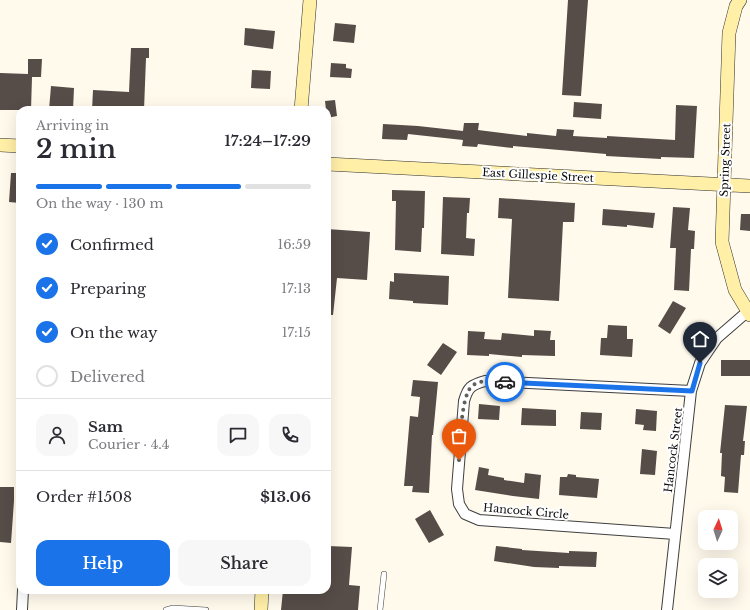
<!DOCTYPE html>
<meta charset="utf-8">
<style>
body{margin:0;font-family:"Libre Baskerville",serif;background:#f7f7f7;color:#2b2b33;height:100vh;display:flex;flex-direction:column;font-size:15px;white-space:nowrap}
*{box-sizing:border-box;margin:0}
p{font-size:13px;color:#7c7c81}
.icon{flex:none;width:22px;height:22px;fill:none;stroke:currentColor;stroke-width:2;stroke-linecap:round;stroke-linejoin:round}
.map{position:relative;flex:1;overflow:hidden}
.panel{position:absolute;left:16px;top:106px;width:315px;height:488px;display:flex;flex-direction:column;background:#fff;border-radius:12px;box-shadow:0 4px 16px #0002}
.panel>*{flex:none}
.needle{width:26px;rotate:4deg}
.tools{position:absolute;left:698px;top:510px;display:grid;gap:8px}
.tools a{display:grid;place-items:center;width:40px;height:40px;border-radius:8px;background:#fff;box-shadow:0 4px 16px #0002;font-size:20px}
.pin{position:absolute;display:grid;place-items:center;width:34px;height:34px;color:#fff;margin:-41px -17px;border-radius:50% 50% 50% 0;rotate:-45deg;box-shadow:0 0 4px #0007}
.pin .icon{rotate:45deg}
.courier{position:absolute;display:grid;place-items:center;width:40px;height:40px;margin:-20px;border:3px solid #1a73e8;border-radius:50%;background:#fff;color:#222;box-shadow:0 1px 5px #0007}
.headline em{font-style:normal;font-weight:600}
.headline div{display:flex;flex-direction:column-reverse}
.headline{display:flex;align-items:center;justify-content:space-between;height:68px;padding:0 20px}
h1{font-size:26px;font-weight:600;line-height:30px}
.bar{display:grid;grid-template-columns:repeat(4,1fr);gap:6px 4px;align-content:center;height:48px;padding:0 20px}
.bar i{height:5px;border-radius:3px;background:#e1e1e2}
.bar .active{background:#1a73e8}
.bar p{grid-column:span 4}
.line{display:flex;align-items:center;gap:10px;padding:0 20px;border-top:1px solid #e1e1e2}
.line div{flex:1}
.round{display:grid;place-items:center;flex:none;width:42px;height:42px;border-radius:12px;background:#f7f7f7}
ol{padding:0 20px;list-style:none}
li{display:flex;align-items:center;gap:12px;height:44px}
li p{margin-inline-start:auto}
li .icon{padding:4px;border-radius:50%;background:#1a73e8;color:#fff;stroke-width:4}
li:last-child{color:#7c7c81}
li i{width:22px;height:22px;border:2px solid #e1e1e2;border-radius:50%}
.button{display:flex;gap:8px;margin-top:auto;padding:8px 20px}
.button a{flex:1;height:46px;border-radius:12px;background:#1a73e8;color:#fff;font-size:16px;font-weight:600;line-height:46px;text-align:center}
.button a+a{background:#f7f7f7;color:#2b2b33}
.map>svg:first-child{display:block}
.building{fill:#564c48}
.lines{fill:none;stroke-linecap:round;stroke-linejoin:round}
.lane-casing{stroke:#3f3f3f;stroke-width:6}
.street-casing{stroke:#3f3f3f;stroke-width:12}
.secondary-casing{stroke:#2e2e2e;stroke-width:14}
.lane{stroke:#fff;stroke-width:5}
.street{stroke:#fff;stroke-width:10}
.secondary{stroke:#ffefa7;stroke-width:13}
.done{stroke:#615f5a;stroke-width:4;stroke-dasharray:0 7.2}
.route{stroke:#1a73e8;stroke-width:5}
.labels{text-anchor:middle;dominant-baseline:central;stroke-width:4;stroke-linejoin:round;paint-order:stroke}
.street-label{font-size:11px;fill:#0c0c0c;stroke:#fff}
</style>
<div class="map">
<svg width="750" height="610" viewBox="0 0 750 610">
<rect width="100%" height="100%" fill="#fffaec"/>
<path class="building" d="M568 0H588L581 96 562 95Z
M335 23 356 25 354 43 333 41Z
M245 28 275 31 273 49 244 45Z
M131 48H149V58H146L144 110H92L93 90 129 92Z
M28 59H42L41 77H32L31 110H0V73L28 74Z
M331 63 346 64V68L352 69 351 78 330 77Z
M252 70 271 71 270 89 251 88Z
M51 86 74 88 73 110H49Z
M335 100 337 116 327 118V110H326L325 101Z
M574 102 602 104 601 119 573 117Z
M676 105 697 106 694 158 661 157V159L606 156V154L513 146V148L478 144 477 147 462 146 463 140 408 134 407 140 382 139 383 124 418 126 463 131 464 123H479L478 130 527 136V133L556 136 557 129 574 130 573 136 607 138V136L675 140Z
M11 173H20V203L9 202Z
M392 190 425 191 424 228H422L421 252 395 250 396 201H392Z
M443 197 470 198 469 213H467L466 238 475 239 474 256 441 254Z
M499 198 575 203 574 222H563L559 301 508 298 512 219 498 218Z
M673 207 690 208 688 230 695 231 694 249H691L689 291 674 290 676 248H670Z
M603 209 655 213 653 228 627 225V227L602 225Z
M741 214H750V231L740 230Z
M327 229 370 232 367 280 337 278 333 315H327Z
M394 273 449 276 448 305 413 303V301L389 299 390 281 394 282Z
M673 301 686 308 670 334 658 326Z
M608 325 627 326V339H633L632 357 600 355 601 338H607Z
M534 330 551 331 550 340H555V356L522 355V357L489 354V356L467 355 468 331 485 332 484 339 501 340 502 333 534 336Z
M443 343 457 352 441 375 427 365Z
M721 360H750V376H721Z
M413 380 438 382 433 435H432L429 493 412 492 413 486H404L410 416 418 417 420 397 411 396Z
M479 404 500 406 499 420 478 419Z
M725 405 747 406 743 441H745L744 455H741L738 493 724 492 725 477 721 476 722 453H720Z
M522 408 556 410V426L521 425Z
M636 409 657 411 656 431 643 430 644 425 635 424Z
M581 412 602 413 601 430 580 429Z
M642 449 657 451 655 475 640 474Z
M479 467 489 469 488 475 504 478V480L524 483 525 473 541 475 539 499 513 496 475 490Z
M568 474 576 475V477L599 479 597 498 559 495 560 477H567Z
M0 487H14V501L11 543 0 542Z
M430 510 444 535 429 543 415 519Z
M328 546 352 547 349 585 360 586 358 610H281L283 590H327Z
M496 546 522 549V550L569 553V551L597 552 596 567 559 566V568L534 567 494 561Z"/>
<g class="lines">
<g class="lane-casing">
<path id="lane" d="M166 610 173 608 206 610
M380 610 384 574"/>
</g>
<g class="street-casing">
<path id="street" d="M675 534 479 520 465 514 459 504 457 489 464 401C468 387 471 385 485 381L691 391
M22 610 23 590
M667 610 691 391 700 363 717 338 747 312"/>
</g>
<g class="secondary-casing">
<path id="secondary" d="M740 0 736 6 729 33 722 242 735 290 750 315
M301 110 310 0
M0 145 20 146
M327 164 750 186
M261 610 262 590"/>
</g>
<use href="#lane" class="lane"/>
<use href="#street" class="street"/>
<use href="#secondary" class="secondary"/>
</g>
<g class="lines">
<path class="done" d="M459 460C460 444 461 395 472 386 481 379 494 381 505 382"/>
<path class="route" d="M505 382 692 391 700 363"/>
</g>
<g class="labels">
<g class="street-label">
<text transform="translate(725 160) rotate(-88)">Spring Street</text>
<text transform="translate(538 175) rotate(3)">East Gillespie Street</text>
<text transform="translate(673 450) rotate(-83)">Hancock Street</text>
<text transform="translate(526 511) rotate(5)">Hancock Circle</text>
</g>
</g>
</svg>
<div class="tools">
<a><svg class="needle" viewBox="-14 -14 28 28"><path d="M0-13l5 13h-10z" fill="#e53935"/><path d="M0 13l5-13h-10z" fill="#7c7c81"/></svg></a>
<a><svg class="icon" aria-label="layers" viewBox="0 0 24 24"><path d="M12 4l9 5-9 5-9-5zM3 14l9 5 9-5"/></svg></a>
</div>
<div class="pin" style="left:459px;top:460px;background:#ea580c"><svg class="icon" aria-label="bag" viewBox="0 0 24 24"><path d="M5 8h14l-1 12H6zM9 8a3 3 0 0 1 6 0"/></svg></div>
<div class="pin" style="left:700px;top:363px;background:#1f2937"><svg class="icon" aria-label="home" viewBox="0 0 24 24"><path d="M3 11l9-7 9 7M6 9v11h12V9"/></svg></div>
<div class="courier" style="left:505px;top:382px"><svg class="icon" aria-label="car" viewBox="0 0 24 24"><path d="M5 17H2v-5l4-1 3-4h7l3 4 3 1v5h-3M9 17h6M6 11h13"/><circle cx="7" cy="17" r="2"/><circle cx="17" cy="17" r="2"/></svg></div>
<section class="panel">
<div class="headline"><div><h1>2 min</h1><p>Arriving in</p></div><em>17:24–17:29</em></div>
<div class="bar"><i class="active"></i><i class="active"></i><i class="active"></i><i></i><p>On the way · 130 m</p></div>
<ol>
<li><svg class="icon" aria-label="check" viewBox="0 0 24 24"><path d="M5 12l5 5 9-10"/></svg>Confirmed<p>16:59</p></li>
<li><svg class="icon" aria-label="check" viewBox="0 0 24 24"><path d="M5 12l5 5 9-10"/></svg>Preparing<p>17:13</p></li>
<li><svg class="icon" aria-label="check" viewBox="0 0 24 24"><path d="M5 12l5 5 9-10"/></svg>On the way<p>17:15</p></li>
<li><i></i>Delivered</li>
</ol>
<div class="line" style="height:72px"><a class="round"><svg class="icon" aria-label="person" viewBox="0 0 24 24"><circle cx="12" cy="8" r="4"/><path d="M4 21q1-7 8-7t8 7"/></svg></a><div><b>Sam</b><p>Courier · 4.4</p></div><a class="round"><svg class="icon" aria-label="chat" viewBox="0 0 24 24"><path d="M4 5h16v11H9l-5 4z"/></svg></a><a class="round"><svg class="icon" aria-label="phone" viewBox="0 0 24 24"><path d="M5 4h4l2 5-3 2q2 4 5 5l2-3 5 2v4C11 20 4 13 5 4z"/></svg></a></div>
<div class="line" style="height:52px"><div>Order #1508</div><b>$13.06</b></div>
<div class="button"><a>Help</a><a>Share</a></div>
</section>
</div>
